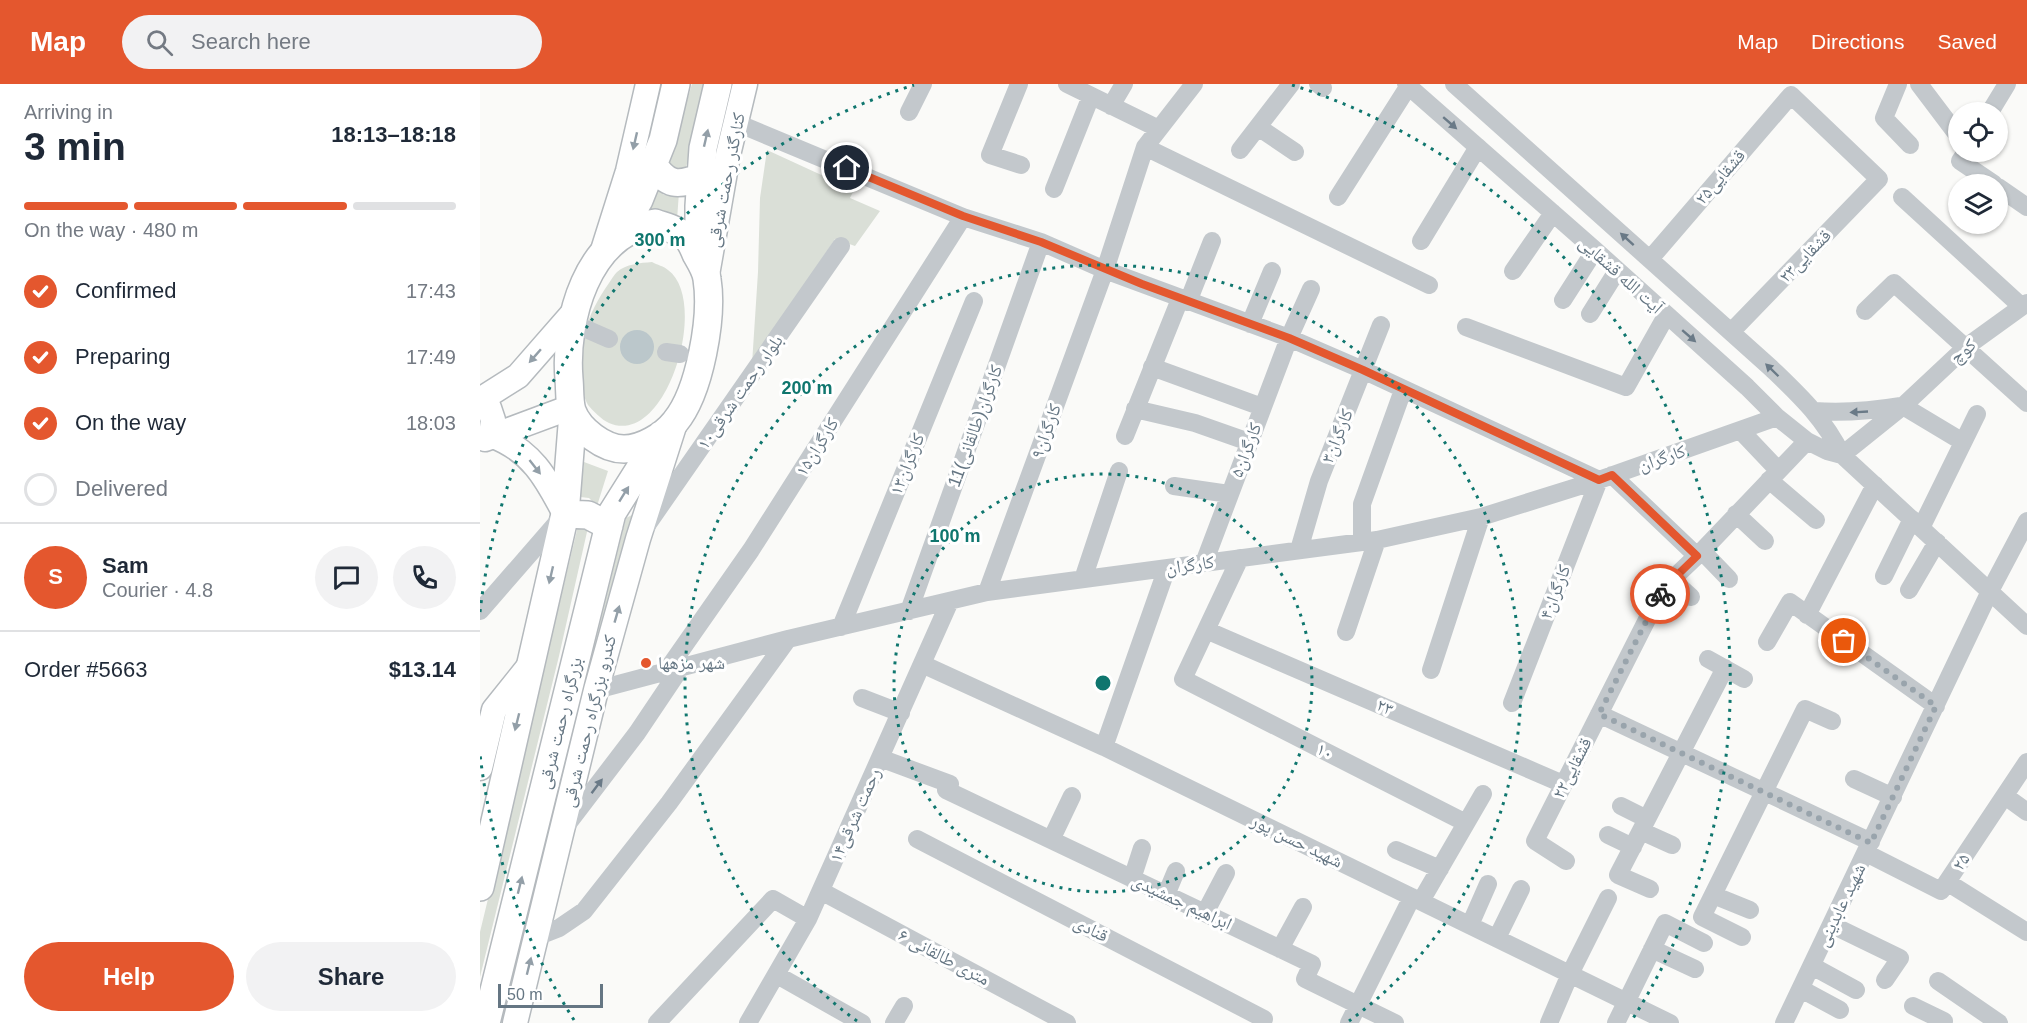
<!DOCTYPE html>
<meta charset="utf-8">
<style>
body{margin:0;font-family:Arial,"Noto Naskh Arabic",sans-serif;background:#f2f2f3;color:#1f2937;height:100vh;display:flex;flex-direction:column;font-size:22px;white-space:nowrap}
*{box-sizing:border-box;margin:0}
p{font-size:20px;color:#747a83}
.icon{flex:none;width:33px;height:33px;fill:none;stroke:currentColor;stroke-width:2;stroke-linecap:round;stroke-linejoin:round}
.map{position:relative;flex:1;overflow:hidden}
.panel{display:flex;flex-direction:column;background:#fff;width:480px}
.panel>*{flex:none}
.fabs{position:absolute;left:1468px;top:18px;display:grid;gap:12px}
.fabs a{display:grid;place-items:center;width:60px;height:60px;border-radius:50%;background:#fff;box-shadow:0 2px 4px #0004;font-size:30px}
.scale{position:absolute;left:18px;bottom:15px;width:105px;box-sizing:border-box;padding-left:6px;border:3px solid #657683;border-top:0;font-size:16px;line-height:21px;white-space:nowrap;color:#657683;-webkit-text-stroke:4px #fff;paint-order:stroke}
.pin{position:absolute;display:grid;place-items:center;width:51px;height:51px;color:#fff;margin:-26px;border:3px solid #fff;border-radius:50%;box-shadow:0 2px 6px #0007}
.courier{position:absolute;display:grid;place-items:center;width:60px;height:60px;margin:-30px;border:4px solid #e4572e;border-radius:50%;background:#fff;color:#222;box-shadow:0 2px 8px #0007}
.summary em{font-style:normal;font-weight:700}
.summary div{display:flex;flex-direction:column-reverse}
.summary{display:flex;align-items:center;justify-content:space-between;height:102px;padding:0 24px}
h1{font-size:39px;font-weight:700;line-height:45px}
.bar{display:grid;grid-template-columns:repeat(4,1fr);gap:9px 6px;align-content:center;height:72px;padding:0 24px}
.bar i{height:8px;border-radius:4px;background:#e0e1e3}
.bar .active{background:#e4572e}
.bar p{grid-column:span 4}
.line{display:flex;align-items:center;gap:15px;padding:0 24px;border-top:2px solid #e0e1e3}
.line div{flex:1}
.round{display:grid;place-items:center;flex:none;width:63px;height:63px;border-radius:32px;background:#f2f2f3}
ol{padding:0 24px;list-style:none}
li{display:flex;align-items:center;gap:18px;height:66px}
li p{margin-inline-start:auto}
li .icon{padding:6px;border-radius:50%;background:#e4572e;color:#fff;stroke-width:4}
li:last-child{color:#747a83}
li i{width:33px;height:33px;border:3px solid #e0e1e3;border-radius:50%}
.action{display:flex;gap:12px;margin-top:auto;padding:12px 24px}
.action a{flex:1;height:69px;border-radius:36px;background:#e4572e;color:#fff;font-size:24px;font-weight:700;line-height:69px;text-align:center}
.action a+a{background:#f2f2f3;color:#1f2937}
header{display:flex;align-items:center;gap:36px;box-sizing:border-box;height:84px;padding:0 30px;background:#e4572e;color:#fff}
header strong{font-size:28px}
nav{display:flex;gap:33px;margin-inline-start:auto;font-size:21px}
.search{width:420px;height:54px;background:#f2f2f3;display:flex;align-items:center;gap:15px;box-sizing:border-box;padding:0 21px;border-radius:33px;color:#747a83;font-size:22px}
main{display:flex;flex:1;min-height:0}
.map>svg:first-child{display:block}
.green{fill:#dadfd7}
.water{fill:#bbc7cb}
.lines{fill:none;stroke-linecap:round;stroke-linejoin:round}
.major-casing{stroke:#b5babe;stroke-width:27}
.highway-casing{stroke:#b4b9bd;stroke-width:30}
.minor{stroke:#c3c8cc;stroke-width:18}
.major{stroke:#fff;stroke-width:24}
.highway{stroke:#fff;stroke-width:27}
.oneway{fill:#6a7a87}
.oneway2{fill:#939fa8}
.done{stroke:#99a4ac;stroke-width:6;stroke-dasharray:0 10.8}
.route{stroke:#e4572e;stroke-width:8}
.ring{fill:none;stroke:#0f766e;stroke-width:3;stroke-dasharray:3 6}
.poi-dot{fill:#e4572e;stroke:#fff;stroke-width:2}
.labels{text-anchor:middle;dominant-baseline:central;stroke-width:6;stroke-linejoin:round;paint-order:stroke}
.street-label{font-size:18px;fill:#657683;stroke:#fff}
.poi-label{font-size:18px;fill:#657683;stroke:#fff;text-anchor:start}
.centre{fill:#0f766e;stroke:#fff;stroke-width:3}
.ring-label{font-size:18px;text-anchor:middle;font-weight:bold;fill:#0f766e;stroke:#fff;stroke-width:6;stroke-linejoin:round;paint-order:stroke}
</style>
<header>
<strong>Map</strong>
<div class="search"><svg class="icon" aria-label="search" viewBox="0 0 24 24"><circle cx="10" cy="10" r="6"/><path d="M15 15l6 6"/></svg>Search here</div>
<nav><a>Map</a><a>Directions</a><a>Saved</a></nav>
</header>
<main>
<section class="panel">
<div class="summary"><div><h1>3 min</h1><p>Arriving in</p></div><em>18:13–18:18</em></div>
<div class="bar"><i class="active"></i><i class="active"></i><i class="active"></i><i></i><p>On the way · 480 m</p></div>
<ol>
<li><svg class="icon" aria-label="check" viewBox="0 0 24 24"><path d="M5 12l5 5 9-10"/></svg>Confirmed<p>17:43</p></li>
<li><svg class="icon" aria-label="check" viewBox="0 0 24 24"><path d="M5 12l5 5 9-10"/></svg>Preparing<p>17:49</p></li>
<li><svg class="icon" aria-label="check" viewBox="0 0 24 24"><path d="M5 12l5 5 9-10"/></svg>On the way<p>18:03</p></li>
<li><i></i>Delivered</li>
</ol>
<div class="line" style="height:108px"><b class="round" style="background:#e4572e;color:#fff">S</b><div><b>Sam</b><p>Courier · 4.8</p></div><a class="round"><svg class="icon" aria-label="chat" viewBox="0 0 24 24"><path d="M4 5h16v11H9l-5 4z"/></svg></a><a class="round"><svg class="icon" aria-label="phone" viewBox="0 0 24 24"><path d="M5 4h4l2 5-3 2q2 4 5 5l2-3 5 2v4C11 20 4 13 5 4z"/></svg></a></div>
<div class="line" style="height:78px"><div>Order #5663</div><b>$13.14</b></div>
<div class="action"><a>Help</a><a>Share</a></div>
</section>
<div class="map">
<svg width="1547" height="939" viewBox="0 0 1547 939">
<rect width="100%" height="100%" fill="#fafaf8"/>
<path class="green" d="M212 0H227L205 87 187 83Z
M287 66 374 106 370 114 400 127 375 162 355 155 272 280 278 188 280 114Z
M177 105 184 111 194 110 199 108 197 136 168 127Z
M172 178C177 181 184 182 188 186 230 216 187 364 129 339 122 336 112 326 108 321 99 307 101 264 105 248 109 231 119 213 129 199 131 196 134 191 137 188 146 180 160 179 172 178Z
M104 378 128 387 117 422 109 414 100 413Z
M152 431 26 939H20L146 434Z
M99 438 109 439 79 572 0 893V848Z"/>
<path class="water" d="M140 263a17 17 0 1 1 34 0a17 17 0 1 1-34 0Z"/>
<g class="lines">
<g class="major-casing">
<path id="major" d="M124 163 148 87 168 0
M227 191 248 71 265 0
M0 316 38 292 94 228
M0 320 9 324 13 336 11 351C51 366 66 393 85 430
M5 355 91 323
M0 684 14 626 50 581
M35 939 116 606 158 455 195 339"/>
</g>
<g class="highway-casing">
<path id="highway" d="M173 80C187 102 198 102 221 93
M175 139C186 143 199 146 207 154 211 158 214 165 216 170 220 177 226 186 227 195 233 233 220 308 195 338 184 352 162 365 144 365 124 365 99 346 92 327 89 317 90 305 89 295 84 237 107 149 175 139Z
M136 154 159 116 183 56 196 0
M219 175V122L223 64 238 0
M85 430 108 431 129 442
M0 803 85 430 93 329
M6 939 132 429 181 351"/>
</g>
<path class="minor" d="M539 0 510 71 541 81
M587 0 679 45
M838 0 843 4
M926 0 1115 166 1267 303 1297 333 1327 357 1347 367 1362 371
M974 0 1291 284C1320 312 1343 333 1362 371L1547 542
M1418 0 1404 34 1430 61
M1439 0 1479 53
M631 22 644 0
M429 28 443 0
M1510 28 1527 0
M257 39 483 133 561 158 625 186 809 254 883 286 1119 396 1032 619
M778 43 815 68
M665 63 949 201
M760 66 811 0
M1486 68 1480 77 1514 100
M1518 103 1547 123
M574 105 611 12
M858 113 928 3
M1422 113 1541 222
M941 157 998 63
M1170 175 1311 11 1399 95 1251 248
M1033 187 1073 129
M1083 216 1115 166
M708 218 732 157
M1385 227 1414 199 1547 319
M1110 230 1137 187
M770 240 792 187
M986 243 1146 303 1186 232
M106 245 129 255
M186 268 200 270
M672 283 782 323
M1423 322 1483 358
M655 325 715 339 769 358
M1334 327C1364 329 1391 327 1421 322
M1261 347 1298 386
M645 352 700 215
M1362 371 1423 322 1486 263 1547 219
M1132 391 1217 472
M1289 396 1336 436
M694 402 749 410
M1256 430 1285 457
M167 441 361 162
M1441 444 1497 330
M882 458V420L923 306
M819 466 839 397 901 241
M1222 467 1249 495
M760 474 703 595 986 739
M724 479 809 254 831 205
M1404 492 1432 435
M603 495 639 387
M1192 496 1211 513
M1429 506 1457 458
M507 508 625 186 665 63 714 0
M0 527 81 434
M429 527 561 158
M1327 531 1395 401
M361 543 494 217
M726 546 1083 700
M866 548 897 456
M1287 558 1310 518 1456 622
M1228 575 1264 595
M442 580 624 663 1190 939
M951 586 1001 433
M185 589 271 466 483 133
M116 606 308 555 507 508 897 456 1001 433 1119 396 1297 333
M382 614 421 629
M1119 630 1391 758
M624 663 687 484
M400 674 470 700
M1374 695 1413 713
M466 706 832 880 825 895 915 939
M1525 712 1547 728
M1141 722 1167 735
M86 742 157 649 200 585
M1161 747 1192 761
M1128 751 1153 763
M437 755 784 935
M571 756 592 712
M916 766 960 785
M1386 769 1461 807 1547 678
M1086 777 1055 757 1183 504 1222 467 1327 357
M652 795 662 764
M1467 798 1547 848
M1170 805 1138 791 1245 584
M341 807 587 939
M686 811 696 787
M1233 811 1270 826
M941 817 1003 710
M725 829 746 789
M990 841 1008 800
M1352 841 1420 874 1405 896
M56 853 79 844 104 827 189 719 308 555
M1262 853 1222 833 1325 625 1352 637
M1017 854 1041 805
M800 865 823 823
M1172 865 1215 885
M1332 882 1376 906
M297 891 382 939
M1458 897 1519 939
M1321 905 1360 926
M1433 922 1464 937
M177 939 293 815 328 835
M268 939 328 835 470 517
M414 939 424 922
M869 939 932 813
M1069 939 1090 890 1128 814
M1136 939 1185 839 1224 859
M1304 939 1510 507 1547 437"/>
<use href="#major" class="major"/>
<use href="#highway" class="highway"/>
</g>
<defs><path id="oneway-solid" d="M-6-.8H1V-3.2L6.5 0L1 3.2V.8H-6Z" transform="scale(1.5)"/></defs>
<g class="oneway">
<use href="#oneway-solid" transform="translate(970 39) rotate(41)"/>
<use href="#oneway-solid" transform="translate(1147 155) rotate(-138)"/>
<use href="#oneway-solid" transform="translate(1209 252) rotate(41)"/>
<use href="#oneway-solid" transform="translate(1292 286) rotate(-136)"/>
<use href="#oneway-solid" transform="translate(1379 328) rotate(177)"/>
<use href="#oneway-solid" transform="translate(117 702) rotate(-53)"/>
</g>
<g class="oneway2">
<use href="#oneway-solid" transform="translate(226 54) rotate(-77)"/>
<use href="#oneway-solid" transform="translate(155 57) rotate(103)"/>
<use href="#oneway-solid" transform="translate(55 272) rotate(131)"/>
<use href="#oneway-solid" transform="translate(55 383) rotate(52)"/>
<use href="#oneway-solid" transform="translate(144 410) rotate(-58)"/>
<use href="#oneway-solid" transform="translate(71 491) rotate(103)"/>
<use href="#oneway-solid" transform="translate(137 530) rotate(-74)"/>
<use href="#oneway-solid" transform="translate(37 638) rotate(104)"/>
<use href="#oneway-solid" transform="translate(40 801) rotate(-76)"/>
<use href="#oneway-solid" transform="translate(49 882) rotate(-76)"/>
</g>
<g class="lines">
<path class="done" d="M1180 510 1119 630 1391 759 1456 622 1364 557"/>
<path class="route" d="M367 84 483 132 561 158 662 200 809 254 883 286 1119 396 1132 391 1217 472 1184 504 1180 510"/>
</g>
<g class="ring">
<circle cx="623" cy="599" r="209"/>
<path d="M377 937A418 418 0 1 1 869 937"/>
<path d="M94 936A627 627 0 0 1 0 670M0 528A627 627 0 0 1 434 1M812 1A627 627 0 0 1 1152 936"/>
</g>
<circle class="poi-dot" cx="166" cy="579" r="6"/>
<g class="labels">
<g class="street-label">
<text transform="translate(1240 93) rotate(-49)">قشقایی۲۵</text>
<text transform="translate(246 96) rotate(-79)">کنارگذر رحمت شرقی</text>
<text transform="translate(1325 172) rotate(-46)">قشقایی۲۳</text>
<text transform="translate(1141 191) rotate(42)">آیت الله قشقایی</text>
<text transform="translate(1483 267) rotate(-40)">کوچ</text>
<text transform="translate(260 308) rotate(-55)">۱۰بلوار رحمت شرقی</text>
<text transform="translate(495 342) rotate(-70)">11کارگران(طالقانی)</text>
<text transform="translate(566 347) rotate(-70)">کارگران۹</text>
<text transform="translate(857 352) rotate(-68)">کارگران۳</text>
<text transform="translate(337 363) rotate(-58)">۱۵کارگران</text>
<text transform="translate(766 366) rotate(-69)">کارگران۵</text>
<text transform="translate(1182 374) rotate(-19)">کارگران</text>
<text transform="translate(427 380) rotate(-68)">کارگران۱۳</text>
<text transform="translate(710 481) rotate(-8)">کارگران</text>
<text transform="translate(1075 508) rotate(-69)">کارگران۴</text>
<text transform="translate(905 623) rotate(23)">۲۳</text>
<text transform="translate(109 637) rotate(-76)">کندرو بزرگراه رحمت شرقی</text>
<text transform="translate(80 639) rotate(-76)">بزرگراه رحمت شرقی</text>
<text transform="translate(845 667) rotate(27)">۱۰</text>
<text transform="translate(1092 684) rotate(-63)">۲۲قشقایی</text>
<text transform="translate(375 731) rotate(-66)">۱۴رحمت شرقی</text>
<text transform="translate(817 757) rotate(26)">شهید حسن پور</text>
<text transform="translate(1481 778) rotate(-56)">۲۵</text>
<text transform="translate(702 818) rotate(25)">ابراهیم جمشیدی</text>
<text transform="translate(1361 821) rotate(-64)">شهید عابدینی</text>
<text transform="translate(611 845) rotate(27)">قنادی</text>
<text transform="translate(464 873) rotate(28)">۶ متری طالقانی</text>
</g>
<g class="poi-label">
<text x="178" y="579">شهر مزهها</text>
</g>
</g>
<circle cx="623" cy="599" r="9" class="centre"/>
<g class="ring-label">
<text x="180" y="162">300 m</text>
<text x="327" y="310">200 m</text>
<text x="475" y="458">100 m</text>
</g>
</svg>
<div class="fabs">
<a><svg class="icon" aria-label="locate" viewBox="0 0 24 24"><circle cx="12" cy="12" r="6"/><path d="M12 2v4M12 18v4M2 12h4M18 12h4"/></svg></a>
<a><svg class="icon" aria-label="layers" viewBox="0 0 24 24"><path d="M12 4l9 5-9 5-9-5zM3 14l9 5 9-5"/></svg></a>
</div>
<div class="scale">50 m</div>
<div class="pin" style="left:1364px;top:557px;background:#ea580c"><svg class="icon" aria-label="bag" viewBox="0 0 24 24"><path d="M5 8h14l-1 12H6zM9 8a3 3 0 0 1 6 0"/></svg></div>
<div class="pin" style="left:367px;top:84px;background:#1f2937"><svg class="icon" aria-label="home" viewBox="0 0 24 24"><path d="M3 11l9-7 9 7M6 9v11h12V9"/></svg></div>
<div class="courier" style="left:1180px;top:510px"><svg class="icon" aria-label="bike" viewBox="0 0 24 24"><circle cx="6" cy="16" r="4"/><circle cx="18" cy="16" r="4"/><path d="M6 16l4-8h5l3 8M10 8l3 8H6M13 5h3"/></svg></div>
</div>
</main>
